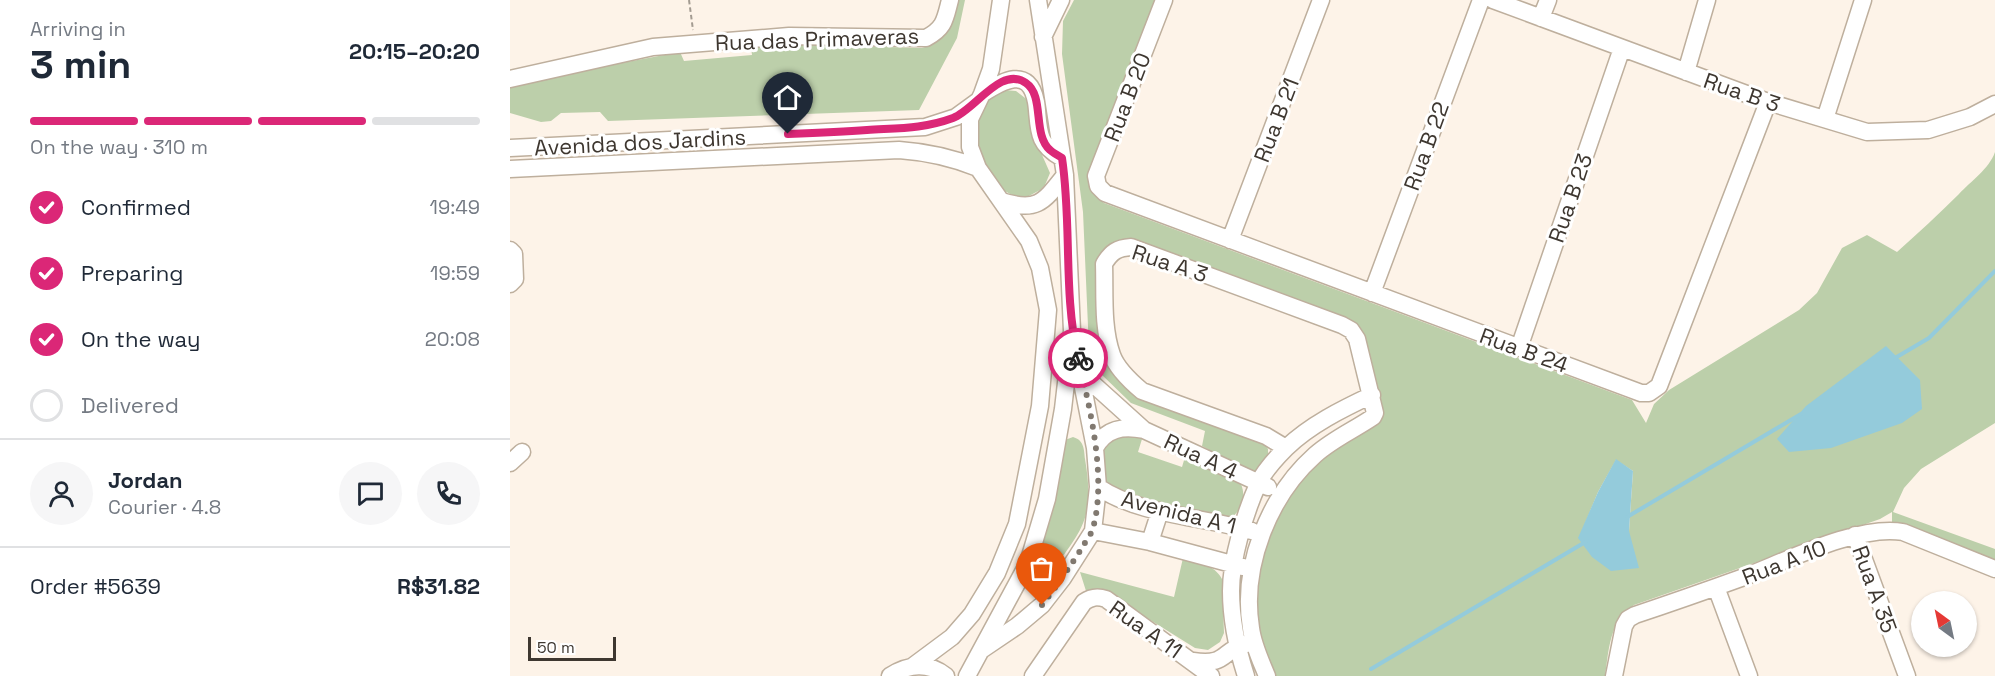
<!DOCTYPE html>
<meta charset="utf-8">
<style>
body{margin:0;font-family:"Space Grotesk",sans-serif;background:#f6f6f7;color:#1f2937;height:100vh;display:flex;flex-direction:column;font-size:22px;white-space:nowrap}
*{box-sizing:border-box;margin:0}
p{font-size:20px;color:#747a83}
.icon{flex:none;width:33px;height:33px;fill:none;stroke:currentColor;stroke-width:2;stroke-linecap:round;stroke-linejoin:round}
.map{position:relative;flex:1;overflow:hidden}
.panel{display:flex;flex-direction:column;background:#fff;width:510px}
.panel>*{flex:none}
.needle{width:39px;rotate:327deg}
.controls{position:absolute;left:1401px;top:591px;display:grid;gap:12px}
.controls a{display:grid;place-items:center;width:66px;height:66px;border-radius:50%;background:#fff;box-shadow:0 2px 4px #0004;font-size:30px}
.scale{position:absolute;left:18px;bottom:15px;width:88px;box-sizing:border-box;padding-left:6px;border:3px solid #3e3730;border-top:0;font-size:16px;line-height:21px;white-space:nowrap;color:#3e3730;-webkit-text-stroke:4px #fff;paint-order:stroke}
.pin{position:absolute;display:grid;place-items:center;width:51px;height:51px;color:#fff;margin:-62px -26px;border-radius:50% 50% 50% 0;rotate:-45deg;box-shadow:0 0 6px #0007}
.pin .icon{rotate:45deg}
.courier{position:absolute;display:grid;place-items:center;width:60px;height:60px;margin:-30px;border:4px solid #db2777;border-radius:50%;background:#fff;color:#222;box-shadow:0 2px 8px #0007}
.head em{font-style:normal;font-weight:800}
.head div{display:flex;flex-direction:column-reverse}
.head{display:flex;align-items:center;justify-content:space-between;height:102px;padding:0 30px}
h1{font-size:39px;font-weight:800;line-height:45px}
.bar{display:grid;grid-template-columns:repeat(4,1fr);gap:9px 6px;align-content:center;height:72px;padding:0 30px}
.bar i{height:8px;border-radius:4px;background:#e0e1e3}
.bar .current{background:#db2777}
.bar p{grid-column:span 4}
.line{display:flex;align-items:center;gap:15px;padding:0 30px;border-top:2px solid #e0e1e3}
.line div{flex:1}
.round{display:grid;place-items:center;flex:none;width:63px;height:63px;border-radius:32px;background:#f6f6f7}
ol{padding:0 30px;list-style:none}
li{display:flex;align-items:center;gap:18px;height:66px}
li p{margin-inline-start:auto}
li .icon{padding:6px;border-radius:50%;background:#db2777;color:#fff;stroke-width:4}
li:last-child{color:#747a83}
li i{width:33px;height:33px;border:3px solid #e0e1e3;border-radius:50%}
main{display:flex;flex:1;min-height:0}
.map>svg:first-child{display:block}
.green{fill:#bccfaa;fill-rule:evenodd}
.water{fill:#94cbdb}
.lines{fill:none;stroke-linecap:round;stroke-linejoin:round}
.stream{stroke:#94cbdb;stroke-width:4}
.minor-casing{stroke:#beaf9d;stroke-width:19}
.path{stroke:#a39b91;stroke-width:2;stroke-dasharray:4.5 3;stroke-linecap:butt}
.minor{stroke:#fff;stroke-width:16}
.done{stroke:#817970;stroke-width:6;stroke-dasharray:0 10.8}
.route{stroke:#db2777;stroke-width:8}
.labels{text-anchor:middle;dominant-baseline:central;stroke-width:6;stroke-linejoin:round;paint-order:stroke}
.street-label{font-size:22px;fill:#3e3730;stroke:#fff}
</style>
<main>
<section class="panel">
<div class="head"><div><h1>3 min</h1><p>Arriving in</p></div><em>20:15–20:20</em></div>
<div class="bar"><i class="current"></i><i class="current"></i><i class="current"></i><i></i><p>On the way · 310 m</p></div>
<ol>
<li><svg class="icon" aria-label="check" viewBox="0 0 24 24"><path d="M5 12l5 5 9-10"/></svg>Confirmed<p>19:49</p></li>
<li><svg class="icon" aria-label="check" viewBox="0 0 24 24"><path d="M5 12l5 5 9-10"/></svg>Preparing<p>19:59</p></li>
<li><svg class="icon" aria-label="check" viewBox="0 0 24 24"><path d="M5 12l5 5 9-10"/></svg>On the way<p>20:08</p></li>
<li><i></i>Delivered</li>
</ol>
<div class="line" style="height:108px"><a class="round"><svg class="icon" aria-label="person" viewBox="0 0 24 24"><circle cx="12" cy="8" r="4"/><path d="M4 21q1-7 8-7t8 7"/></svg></a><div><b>Jordan</b><p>Courier · 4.8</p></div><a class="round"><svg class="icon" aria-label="chat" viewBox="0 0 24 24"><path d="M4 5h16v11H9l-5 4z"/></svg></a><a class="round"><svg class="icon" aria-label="phone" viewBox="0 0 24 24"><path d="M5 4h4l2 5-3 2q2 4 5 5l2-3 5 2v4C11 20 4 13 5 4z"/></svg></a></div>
<div class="line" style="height:78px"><div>Order #5639</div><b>R$31.82</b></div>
</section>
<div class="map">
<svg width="1485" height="676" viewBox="0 0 1485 676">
<rect width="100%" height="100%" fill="#fdf3e8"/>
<path class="green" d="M445 0H455L447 38 409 110 98 121 90 112 51 113 41 121 31 122 0 113V84L170 52 174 61 242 55 241 46 275 44 412 48C438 41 438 23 445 0Z
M564 0H645L581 171 586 195 594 203 1122 400 1136 423 1144 404 1159 390 1289 310 1307 293 1332 248 1357 235 1387 252C1408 233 1429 214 1449 194 1461 181 1479 169 1485 152V423L1411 469 1394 488 1383 512 1485 549V562L1382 524V512L1370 519 1124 605C1099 622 1099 649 1095 676H766L753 644 749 627 745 591 754 538 796 470 849 432 864 426 868 416 850 338 598 247 605 372 753 442 758 449V458L747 471H738L692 446 695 431 621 403 592 375 579 349 573 212 552 54 553 21ZM1106 460 1123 471 1119 531 1069 538 1088 492Z
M494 90 506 91 519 101 529 148 540 173 535 185 530 190 519 196 506 197 487 187 468 157V117L478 99Z
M619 434 632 439 628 452 672 467 675 457 731 484C737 499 731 513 717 520L609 495 595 484C593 471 586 447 600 439 605 436 614 436 619 434Z
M563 437C574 440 574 449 575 459 585 519 573 528 540 574L533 576 524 569 555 440Z
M673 558C688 563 704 564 712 579L714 633 710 642 698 650 685 648 597 593 576 591 570 572 664 597Z"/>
<path class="water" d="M1376 346 1410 380 1412 409 1392 423 1321 448 1279 452 1267 439 1296 406Z
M1106 459 1123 471 1119 531 1129 568 1101 571 1082 557 1068 538 1088 492Z"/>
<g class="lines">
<path class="stream" d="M1385 358 1419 338 1485 271
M1117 517 1291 414
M861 669 1077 541"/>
<g class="minor-casing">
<path id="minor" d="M654 0 586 176 588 186 595 193 1131 393H1139L1149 386 1258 102
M983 0 1258 102 1357 132 1418 130 1460 117 1485 104
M1031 18 1038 0
M533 37 551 0
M1176 72 1197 0
M0 79 143 47 279 36 416 38C435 28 435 19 440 0
M472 94C492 81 519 65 526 102 528 113 527 128 532 139 536 148 543 153 552 158
M1315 119 1353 0
M0 148 415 127 446 117 468 101
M0 169 389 150C417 152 441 157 468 168
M491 201C527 212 533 203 555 175
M720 240 811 0
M0 250 4 254 5 279 0 284
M862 293 971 0
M1009 348 1112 48
M572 374 633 429
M585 448C596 428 613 426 634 430L758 487
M0 463 12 452
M588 487C631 516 692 516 742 531
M583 531 640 542 733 567
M1345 535 1397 676
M640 542 650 511
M1206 587 1239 676
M473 649 507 626 532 605 553 578 583 531 588 487 585 448 564 342
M683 661C718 666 710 651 736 644
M403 666 442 637 462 614 487 573 507 524 530 406 538 310 530 268 519 241 468 168 460 147V119L472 94 481 69 491 0
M380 676C398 664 419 662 436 676
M457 676 518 563 537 499 553 409 562 331 555 175 528 0
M523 676 574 602C581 597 587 596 596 599L701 676
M736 676C727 648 721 620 721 591 721 559 735 513 748 484 754 471 766 458 776 448 800 425 832 409 862 395
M757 676C751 661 743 645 741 628 731 566 759 496 805 455 823 439 844 430 863 417L865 413 847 339 841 330 832 325 621 247C607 248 601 252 594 264 595 293 592 327 602 355 607 369 620 381 632 391L756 436 776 448
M1104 676 1114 626 1118 619 1125 615C1161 603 1198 590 1234 577 1276 561 1349 524 1393 532L1485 569"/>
</g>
<path class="path" d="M179 0 183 30"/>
<use href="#minor" class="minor"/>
</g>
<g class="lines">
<path class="done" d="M532 605C546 587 559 568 572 548 575 542 581 535 583 528 597 478 580 408 568 358"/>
<path class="route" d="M278 134C305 133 331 132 357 130 388 128 413 129 443 118 465 110 491 65 516 83 535 96 522 134 540 150 543 153 548 155 552 158 562 224 553 293 568 358"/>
</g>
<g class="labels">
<g class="street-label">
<text transform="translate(307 39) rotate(-2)">Rua das Primaveras</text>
<text transform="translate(1232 92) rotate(19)">Rua B 3</text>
<text transform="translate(617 97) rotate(-69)">Rua B 20</text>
<text transform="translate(766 120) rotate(-69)">Rua B 21</text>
<text transform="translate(130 142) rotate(-3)">Avenida dos Jardins</text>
<text transform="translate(916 146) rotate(-70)">Rua B 22</text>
<text transform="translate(1060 198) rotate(-71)">Rua B 23</text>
<text transform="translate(660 263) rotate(18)">Rua A 3</text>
<text transform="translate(1014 350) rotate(20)">Rua B 24</text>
<text transform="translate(691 456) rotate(25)">Rua A 4</text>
<text transform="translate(669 512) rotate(14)">Avenida A 1</text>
<text transform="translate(1274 562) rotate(-21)">Rua A 10</text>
<text transform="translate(1365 589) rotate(70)">Rua A 35</text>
<text transform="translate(636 629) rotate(35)">Rua A 11</text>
</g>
</g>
</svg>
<div class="controls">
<a><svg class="needle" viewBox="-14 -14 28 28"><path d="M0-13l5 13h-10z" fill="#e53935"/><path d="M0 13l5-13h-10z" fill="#747a83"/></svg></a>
</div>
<div class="scale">50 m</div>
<div class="pin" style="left:532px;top:605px;background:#ea580c"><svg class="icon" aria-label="bag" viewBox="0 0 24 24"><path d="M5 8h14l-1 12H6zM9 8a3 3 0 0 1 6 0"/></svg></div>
<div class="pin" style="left:278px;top:134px;background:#1f2937"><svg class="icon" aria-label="home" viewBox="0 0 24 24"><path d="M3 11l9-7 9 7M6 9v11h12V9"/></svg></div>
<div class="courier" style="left:568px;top:358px"><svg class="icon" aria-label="bike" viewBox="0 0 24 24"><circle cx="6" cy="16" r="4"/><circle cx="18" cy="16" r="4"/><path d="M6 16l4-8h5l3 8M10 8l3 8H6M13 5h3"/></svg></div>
</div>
</main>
